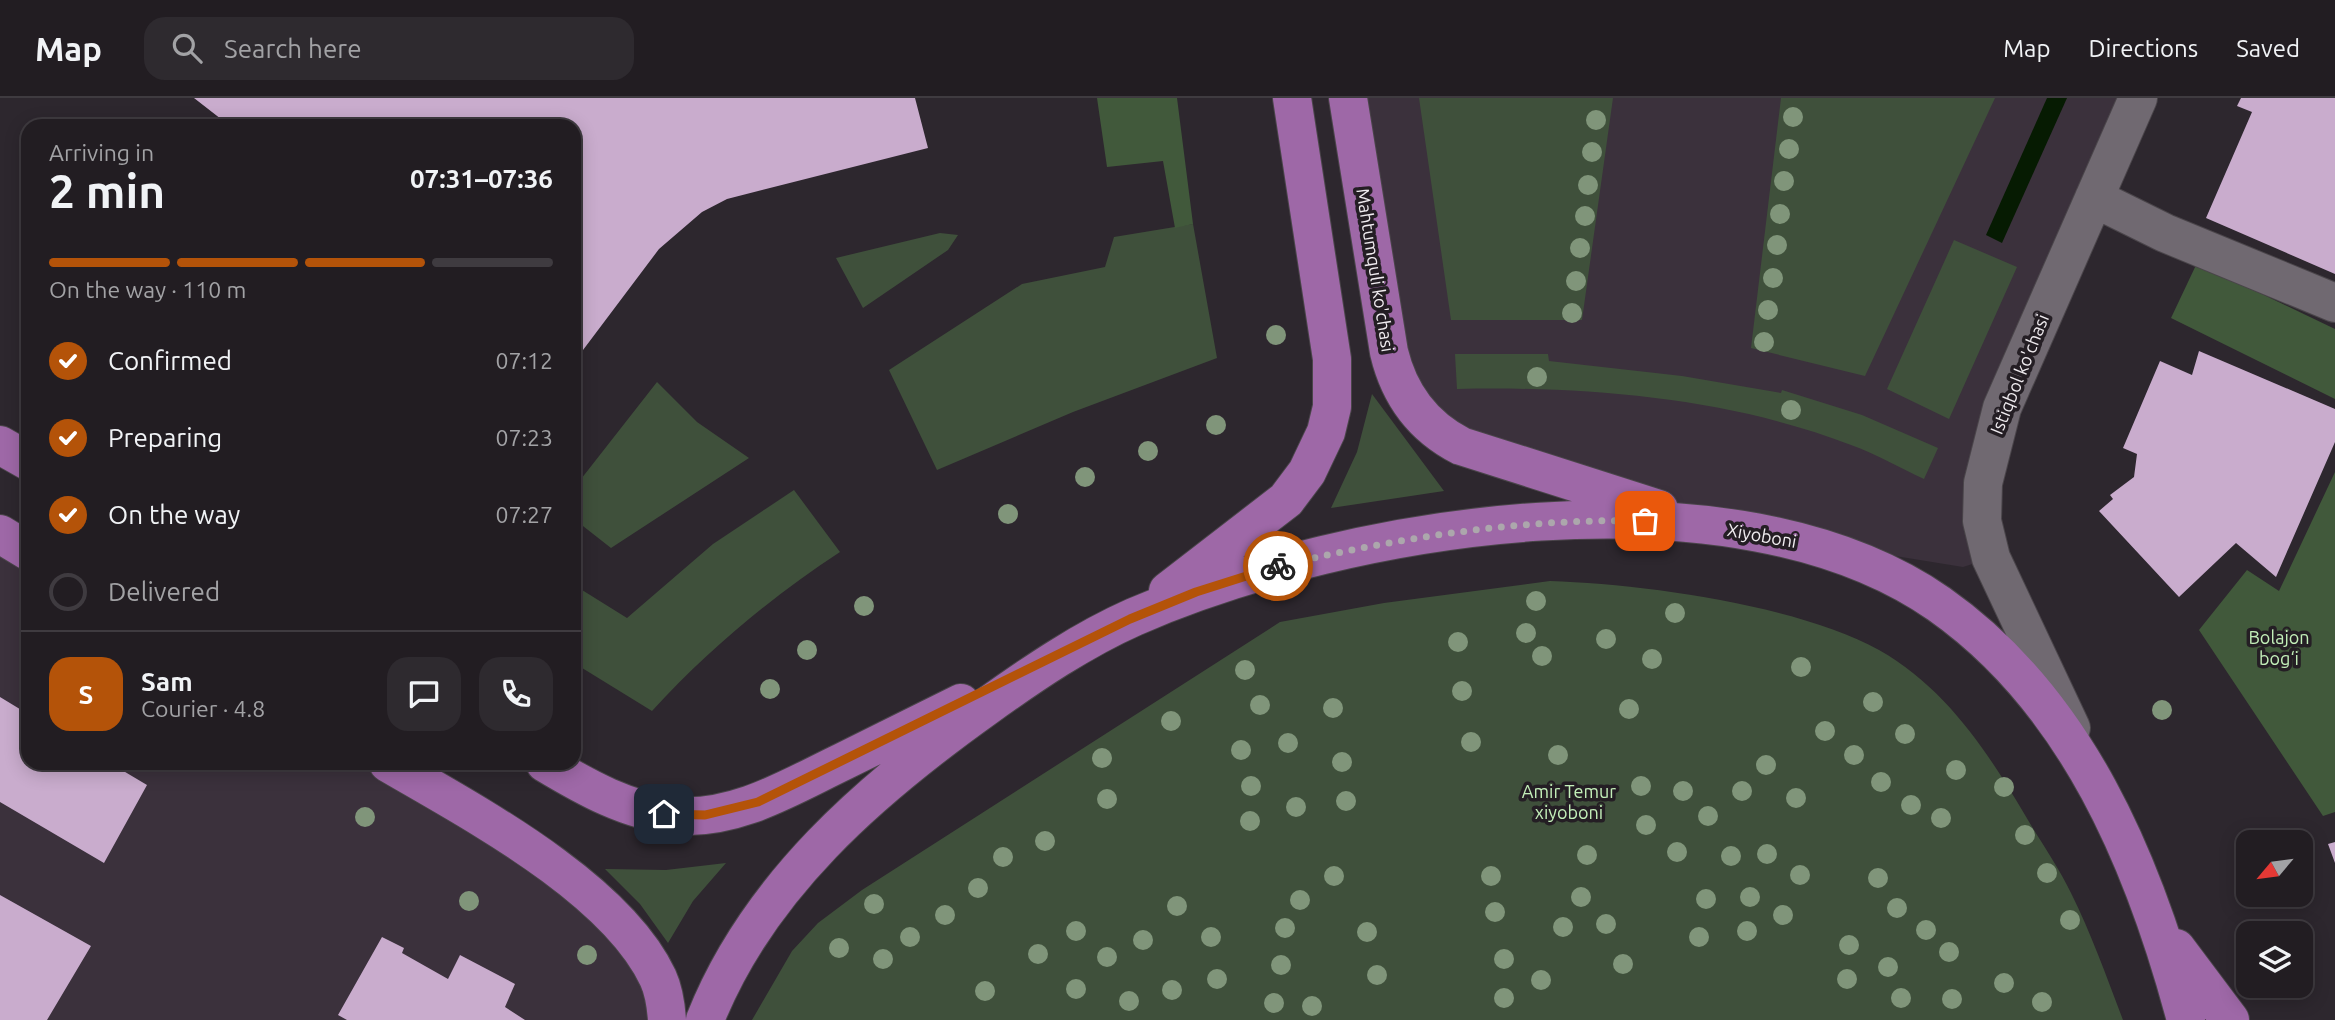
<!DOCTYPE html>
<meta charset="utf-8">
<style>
body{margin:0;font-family:Ubuntu,sans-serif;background:#2e2a2f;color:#f1f3f6;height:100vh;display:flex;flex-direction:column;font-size:26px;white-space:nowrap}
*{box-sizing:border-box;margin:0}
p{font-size:23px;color:#a2a2a5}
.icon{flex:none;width:38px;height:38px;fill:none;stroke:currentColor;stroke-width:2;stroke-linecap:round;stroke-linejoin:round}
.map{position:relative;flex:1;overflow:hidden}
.side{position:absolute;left:21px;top:21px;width:560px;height:651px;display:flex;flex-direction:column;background:#221d22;border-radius:21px;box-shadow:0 4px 18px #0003,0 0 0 2px #3f3b40}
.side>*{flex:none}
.needle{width:46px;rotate:241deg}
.controls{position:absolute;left:2236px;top:732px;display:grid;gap:14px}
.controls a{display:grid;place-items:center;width:77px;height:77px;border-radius:14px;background:#221d22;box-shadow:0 4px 18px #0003,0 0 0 2px #3f3b40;font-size:35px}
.pin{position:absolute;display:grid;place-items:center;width:60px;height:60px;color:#fff;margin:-30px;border-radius:14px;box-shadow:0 4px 10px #0006}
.courier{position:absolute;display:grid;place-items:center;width:70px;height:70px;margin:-35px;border:5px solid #b45309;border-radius:50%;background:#fff;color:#222;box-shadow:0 2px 9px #0007}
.headline em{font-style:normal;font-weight:700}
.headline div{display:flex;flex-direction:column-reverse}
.headline{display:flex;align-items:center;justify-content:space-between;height:119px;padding:0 28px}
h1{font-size:46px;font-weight:700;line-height:52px}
.bar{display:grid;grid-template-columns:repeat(4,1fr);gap:10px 7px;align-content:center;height:84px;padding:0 28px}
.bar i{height:9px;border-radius:5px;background:#3f3b40}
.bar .on{background:#b45309}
.bar p{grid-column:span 4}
.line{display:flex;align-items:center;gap:18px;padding:0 28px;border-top:2px solid #3f3b40}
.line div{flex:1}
.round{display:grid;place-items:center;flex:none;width:74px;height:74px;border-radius:21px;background:#2e2a2f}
ol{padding:0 28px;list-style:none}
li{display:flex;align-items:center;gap:21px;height:77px}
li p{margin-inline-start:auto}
li .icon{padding:7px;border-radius:50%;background:#b45309;color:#fff;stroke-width:4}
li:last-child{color:#a2a2a5}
li i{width:38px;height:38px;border:4px solid #3f3b40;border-radius:50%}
header{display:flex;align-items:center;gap:42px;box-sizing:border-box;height:98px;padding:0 35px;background:#221d22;border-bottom:2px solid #3f3b40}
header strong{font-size:33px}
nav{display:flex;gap:38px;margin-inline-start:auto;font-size:24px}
.search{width:490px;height:63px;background:#2e2a2f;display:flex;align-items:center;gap:18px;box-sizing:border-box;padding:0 24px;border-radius:21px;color:#a2a2a5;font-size:26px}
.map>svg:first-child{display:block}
.built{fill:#3b313c}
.green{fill:#3f503b}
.forest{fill:#41593b}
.water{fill:#061b02}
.building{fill:#c9accd}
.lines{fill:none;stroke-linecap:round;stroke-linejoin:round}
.minor-casing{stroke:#4a454a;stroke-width:40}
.major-casing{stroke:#4a454a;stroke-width:40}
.minor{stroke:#706971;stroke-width:38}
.major{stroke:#9e68a7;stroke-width:38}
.tree{fill:#80957a}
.done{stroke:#aca7ac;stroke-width:7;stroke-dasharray:0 12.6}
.route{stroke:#b45309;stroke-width:9}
.labels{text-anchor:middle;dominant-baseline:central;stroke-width:7;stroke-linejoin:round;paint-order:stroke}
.street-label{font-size:18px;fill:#f0ecf0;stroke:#241e24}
.park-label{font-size:18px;fill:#c3efb9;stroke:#241e24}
</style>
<header>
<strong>Map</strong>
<div class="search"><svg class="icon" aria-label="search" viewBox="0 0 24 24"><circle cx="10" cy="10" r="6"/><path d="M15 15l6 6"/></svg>Search here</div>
<nav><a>Map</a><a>Directions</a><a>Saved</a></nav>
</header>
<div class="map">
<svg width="2335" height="922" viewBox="0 0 2335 922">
<rect width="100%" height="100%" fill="#2d272e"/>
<path class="built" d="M1348 0H2138L2002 310 1991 460 1963 469 1711 428 1423 322Z
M0 436 28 453V665H388L577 788 667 922H0Z"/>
<path class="green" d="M1419 0H1613L1582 222H1451Z
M1781 0H1995L1865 278 1751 250Z
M1193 126 1217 260 1073 314 937 372 889 272 1022 186 1105 169 1114 139Z
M940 135 958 137 948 152 863 210 836 160Z
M1954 142 2017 169 1949 321 1887 291Z
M1455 256H1548L1549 263 1682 278 1781 295 1782 292 1862 317 1938 350 1924 381C1900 370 1876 356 1851 347 1730 300 1586 288 1457 291Z
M657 284 697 324 749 360 611 450 574 421V390Z
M1372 296 1444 393 1331 410 1357 354Z
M794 392 840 454C770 500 709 551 652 613L574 565V487L627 520 713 446Z
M1550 483C1643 486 1798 507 1879 552 1946 590 1987 653 2025 717 2040 743 2058 768 2071 795 2091 835 2107 880 2123 922H752L792 853 818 825 862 792 1280 524 1384 505Z
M726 765 693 803 668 845 640 806 605 771 666 772Z"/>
<path class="forest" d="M1097 0H1177L1193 126 1175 130 1163 63 1107 69Z
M2197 165 2335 231V301L2171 220Z
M2335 374V714L2323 718 2199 532 2247 472 2279 493Z"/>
<path class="water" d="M2047 0H2067L2002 145 1986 137Z"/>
<path class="building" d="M194 0H915L928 50 727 101 702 114 659 151 574 264V28H230Z
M2241 0H2335V176L2206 120 2252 14 2237 8Z
M2199 253 2335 311V344L2276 479 2236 445 2179 499 2099 413 2113 401 2110 397 2134 379 2137 356 2123 350 2160 263 2192 277Z
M0 599 28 616V665H110L147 687 104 765 0 704Z
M2335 744V765L2328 746Z
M0 797 91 848 47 922H0Z
M382 839 404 850 402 855 448 881 460 857 515 886 505 909 525 922H347L338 917Z"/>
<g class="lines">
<g class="minor-casing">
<path id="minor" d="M2094 100 2165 135 2335 205
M2071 630 1991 460 1982 423 1983 385 2002 310 2138 0"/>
</g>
<g class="major-casing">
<path id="major" d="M1348 0 1389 254C1399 296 1422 328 1461 348L1659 411
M0 347 28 363
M0 436 28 453
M1168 493 1286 402 1307 374 1326 334 1332 309V261L1292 0
M388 665C472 714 616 790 658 880 664 893 666 908 667 922
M545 665C585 689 629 714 677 718 737 722 790 689 842 664 882 644 921 625 961 605
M2176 850 2230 922
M705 922C758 788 871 691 986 609 1032 576 1082 542 1134 519 1350 425 1734 363 1939 506 2077 603 2144 765 2186 922"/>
</g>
<use href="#minor" class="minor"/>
<use href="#major" class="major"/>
</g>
<g class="tree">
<circle cx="1793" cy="19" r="10"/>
<circle cx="1596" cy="22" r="10"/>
<circle cx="1789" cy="51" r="10"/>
<circle cx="1592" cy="54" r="10"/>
<circle cx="1784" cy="83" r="10"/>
<circle cx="1588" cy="87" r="10"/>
<circle cx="1780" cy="116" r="10"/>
<circle cx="1585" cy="118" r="10"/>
<circle cx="1777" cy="147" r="10"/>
<circle cx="1580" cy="150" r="10"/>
<circle cx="1773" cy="180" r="10"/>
<circle cx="1576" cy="183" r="10"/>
<circle cx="1768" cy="212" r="10"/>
<circle cx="1572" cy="215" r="10"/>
<circle cx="1276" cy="237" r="10"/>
<circle cx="1764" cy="244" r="10"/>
<circle cx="1537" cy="279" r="10"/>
<circle cx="1791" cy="312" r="10"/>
<circle cx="1216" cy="327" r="10"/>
<circle cx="1148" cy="353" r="10"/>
<circle cx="1085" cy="379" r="10"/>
<circle cx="1008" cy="416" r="10"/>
<circle cx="1536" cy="503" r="10"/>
<circle cx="864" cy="508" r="10"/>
<circle cx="1675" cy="515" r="10"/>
<circle cx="1526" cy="535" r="10"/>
<circle cx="1606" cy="541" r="10"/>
<circle cx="1458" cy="544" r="10"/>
<circle cx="807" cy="552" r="10"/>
<circle cx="1542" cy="558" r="10"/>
<circle cx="1652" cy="561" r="10"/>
<circle cx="1801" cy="569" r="10"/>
<circle cx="1245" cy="572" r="10"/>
<circle cx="770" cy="591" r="10"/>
<circle cx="1462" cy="593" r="10"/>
<circle cx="1873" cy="604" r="10"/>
<circle cx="1260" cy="607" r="10"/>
<circle cx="1333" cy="610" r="10"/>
<circle cx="1629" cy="611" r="10"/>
<circle cx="2162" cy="612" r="10"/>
<circle cx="1171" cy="623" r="10"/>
<circle cx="1825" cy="633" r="10"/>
<circle cx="1905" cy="636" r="10"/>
<circle cx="1471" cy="644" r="10"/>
<circle cx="1288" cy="645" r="10"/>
<circle cx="1241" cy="652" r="10"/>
<circle cx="1558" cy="657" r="10"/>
<circle cx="1854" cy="657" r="10"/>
<circle cx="1102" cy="660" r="10"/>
<circle cx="1342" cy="664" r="10"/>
<circle cx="1766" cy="667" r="10"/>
<circle cx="1956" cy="672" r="10"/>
<circle cx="1881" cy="684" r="10"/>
<circle cx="1251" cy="688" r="10"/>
<circle cx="1641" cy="688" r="10"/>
<circle cx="2004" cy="689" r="10"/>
<circle cx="1683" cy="693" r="10"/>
<circle cx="1742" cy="693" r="10"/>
<circle cx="1796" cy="700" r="10"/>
<circle cx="1107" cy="701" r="10"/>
<circle cx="1346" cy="703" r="10"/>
<circle cx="1911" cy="707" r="10"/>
<circle cx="1296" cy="709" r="10"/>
<circle cx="1708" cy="718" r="10"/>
<circle cx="365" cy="719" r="10"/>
<circle cx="1941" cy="720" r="10"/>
<circle cx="1250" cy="723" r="10"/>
<circle cx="1646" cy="727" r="10"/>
<circle cx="2025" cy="737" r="10"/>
<circle cx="1045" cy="743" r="10"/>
<circle cx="1677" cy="754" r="10"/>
<circle cx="1767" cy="756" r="10"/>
<circle cx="1587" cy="757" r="10"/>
<circle cx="1731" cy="758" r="10"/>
<circle cx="1003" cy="759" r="10"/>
<circle cx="2047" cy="775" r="10"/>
<circle cx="1800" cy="777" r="10"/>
<circle cx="1334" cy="778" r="10"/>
<circle cx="1491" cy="778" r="10"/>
<circle cx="1878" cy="780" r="10"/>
<circle cx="978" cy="790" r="10"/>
<circle cx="1581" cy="799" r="10"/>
<circle cx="1750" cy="799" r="10"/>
<circle cx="1706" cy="801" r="10"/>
<circle cx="1300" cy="802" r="10"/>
<circle cx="469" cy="803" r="10"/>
<circle cx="874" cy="806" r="10"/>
<circle cx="1177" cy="808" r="10"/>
<circle cx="1897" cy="810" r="10"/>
<circle cx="1495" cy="814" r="10"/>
<circle cx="945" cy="817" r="10"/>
<circle cx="1783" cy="817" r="10"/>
<circle cx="2070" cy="822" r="10"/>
<circle cx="1606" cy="826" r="10"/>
<circle cx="1563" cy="829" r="10"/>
<circle cx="1285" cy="830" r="10"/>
<circle cx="1926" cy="832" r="10"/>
<circle cx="1076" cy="833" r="10"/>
<circle cx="1747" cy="833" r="10"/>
<circle cx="1367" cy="834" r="10"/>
<circle cx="910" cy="839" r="10"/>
<circle cx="1211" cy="839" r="10"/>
<circle cx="1699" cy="839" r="10"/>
<circle cx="1143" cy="842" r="10"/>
<circle cx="1849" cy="847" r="10"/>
<circle cx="839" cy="850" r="10"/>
<circle cx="1949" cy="854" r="10"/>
<circle cx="1038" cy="856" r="10"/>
<circle cx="587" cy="857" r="10"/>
<circle cx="1107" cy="859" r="10"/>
<circle cx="883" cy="861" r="10"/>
<circle cx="1504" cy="861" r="10"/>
<circle cx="1623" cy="866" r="10"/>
<circle cx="1281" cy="867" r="10"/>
<circle cx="1888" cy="869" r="10"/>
<circle cx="1377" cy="877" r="10"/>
<circle cx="1217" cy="881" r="10"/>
<circle cx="1847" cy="881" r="10"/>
<circle cx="1541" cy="882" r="10"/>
<circle cx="2004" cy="885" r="10"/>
<circle cx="1076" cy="891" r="10"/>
<circle cx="1172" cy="892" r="10"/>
<circle cx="985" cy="893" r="10"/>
<circle cx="1504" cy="900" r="10"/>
<circle cx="1901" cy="900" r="10"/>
<circle cx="1952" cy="901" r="10"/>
<circle cx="1129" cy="903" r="10"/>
<circle cx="2042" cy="904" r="10"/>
<circle cx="1274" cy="905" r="10"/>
<circle cx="1312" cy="908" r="10"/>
</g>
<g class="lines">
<path class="done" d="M1278 468C1399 440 1520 420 1645 423"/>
<path class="route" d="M664 716 705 717 758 704 1130 521 1196 494 1278 468"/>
</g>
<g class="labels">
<g class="street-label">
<text transform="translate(1376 172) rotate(81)">Mahtumquli ko'chasi</text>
<text transform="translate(2019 276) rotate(-68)">Istiqbol ko'chasi</text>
<text transform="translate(1762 437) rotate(10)">Xiyoboni</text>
</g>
<g class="park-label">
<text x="2279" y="539">Bolajon<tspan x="2279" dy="21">bog‘i</tspan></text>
<text x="1569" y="693">Amir Temur<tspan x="1569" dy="21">xiyoboni</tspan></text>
</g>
</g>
</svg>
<div class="controls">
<a><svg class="needle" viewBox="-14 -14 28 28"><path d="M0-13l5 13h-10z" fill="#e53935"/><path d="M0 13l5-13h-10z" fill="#a2a2a5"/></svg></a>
<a><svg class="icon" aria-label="layers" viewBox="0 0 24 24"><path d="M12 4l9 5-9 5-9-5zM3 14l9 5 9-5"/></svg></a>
</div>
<div class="pin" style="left:1645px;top:423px;background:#ea580c"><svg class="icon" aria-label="bag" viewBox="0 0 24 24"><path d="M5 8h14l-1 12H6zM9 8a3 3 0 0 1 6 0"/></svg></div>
<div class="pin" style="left:664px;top:716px;background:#1f2937"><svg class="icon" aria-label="home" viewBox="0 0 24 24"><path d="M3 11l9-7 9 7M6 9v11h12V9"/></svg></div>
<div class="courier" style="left:1278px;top:468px"><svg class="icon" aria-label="bike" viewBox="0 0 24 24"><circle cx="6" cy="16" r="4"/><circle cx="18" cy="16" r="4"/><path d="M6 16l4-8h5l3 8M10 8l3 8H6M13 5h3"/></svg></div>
<section class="side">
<div class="headline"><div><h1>2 min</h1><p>Arriving in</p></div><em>07:31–07:36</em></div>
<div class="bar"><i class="on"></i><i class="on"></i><i class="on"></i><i></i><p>On the way · 110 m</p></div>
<ol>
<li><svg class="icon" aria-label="check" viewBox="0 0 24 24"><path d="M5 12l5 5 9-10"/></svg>Confirmed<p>07:12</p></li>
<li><svg class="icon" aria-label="check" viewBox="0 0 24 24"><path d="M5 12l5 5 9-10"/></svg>Preparing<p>07:23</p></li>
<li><svg class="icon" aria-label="check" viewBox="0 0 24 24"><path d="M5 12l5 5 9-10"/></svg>On the way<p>07:27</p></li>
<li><i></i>Delivered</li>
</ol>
<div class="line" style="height:126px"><b class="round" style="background:#b45309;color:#fff">S</b><div><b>Sam</b><p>Courier · 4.8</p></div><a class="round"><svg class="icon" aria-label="chat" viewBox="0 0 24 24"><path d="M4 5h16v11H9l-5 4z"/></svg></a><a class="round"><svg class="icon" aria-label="phone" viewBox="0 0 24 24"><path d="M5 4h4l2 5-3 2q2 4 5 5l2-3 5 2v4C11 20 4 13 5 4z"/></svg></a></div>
</section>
</div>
